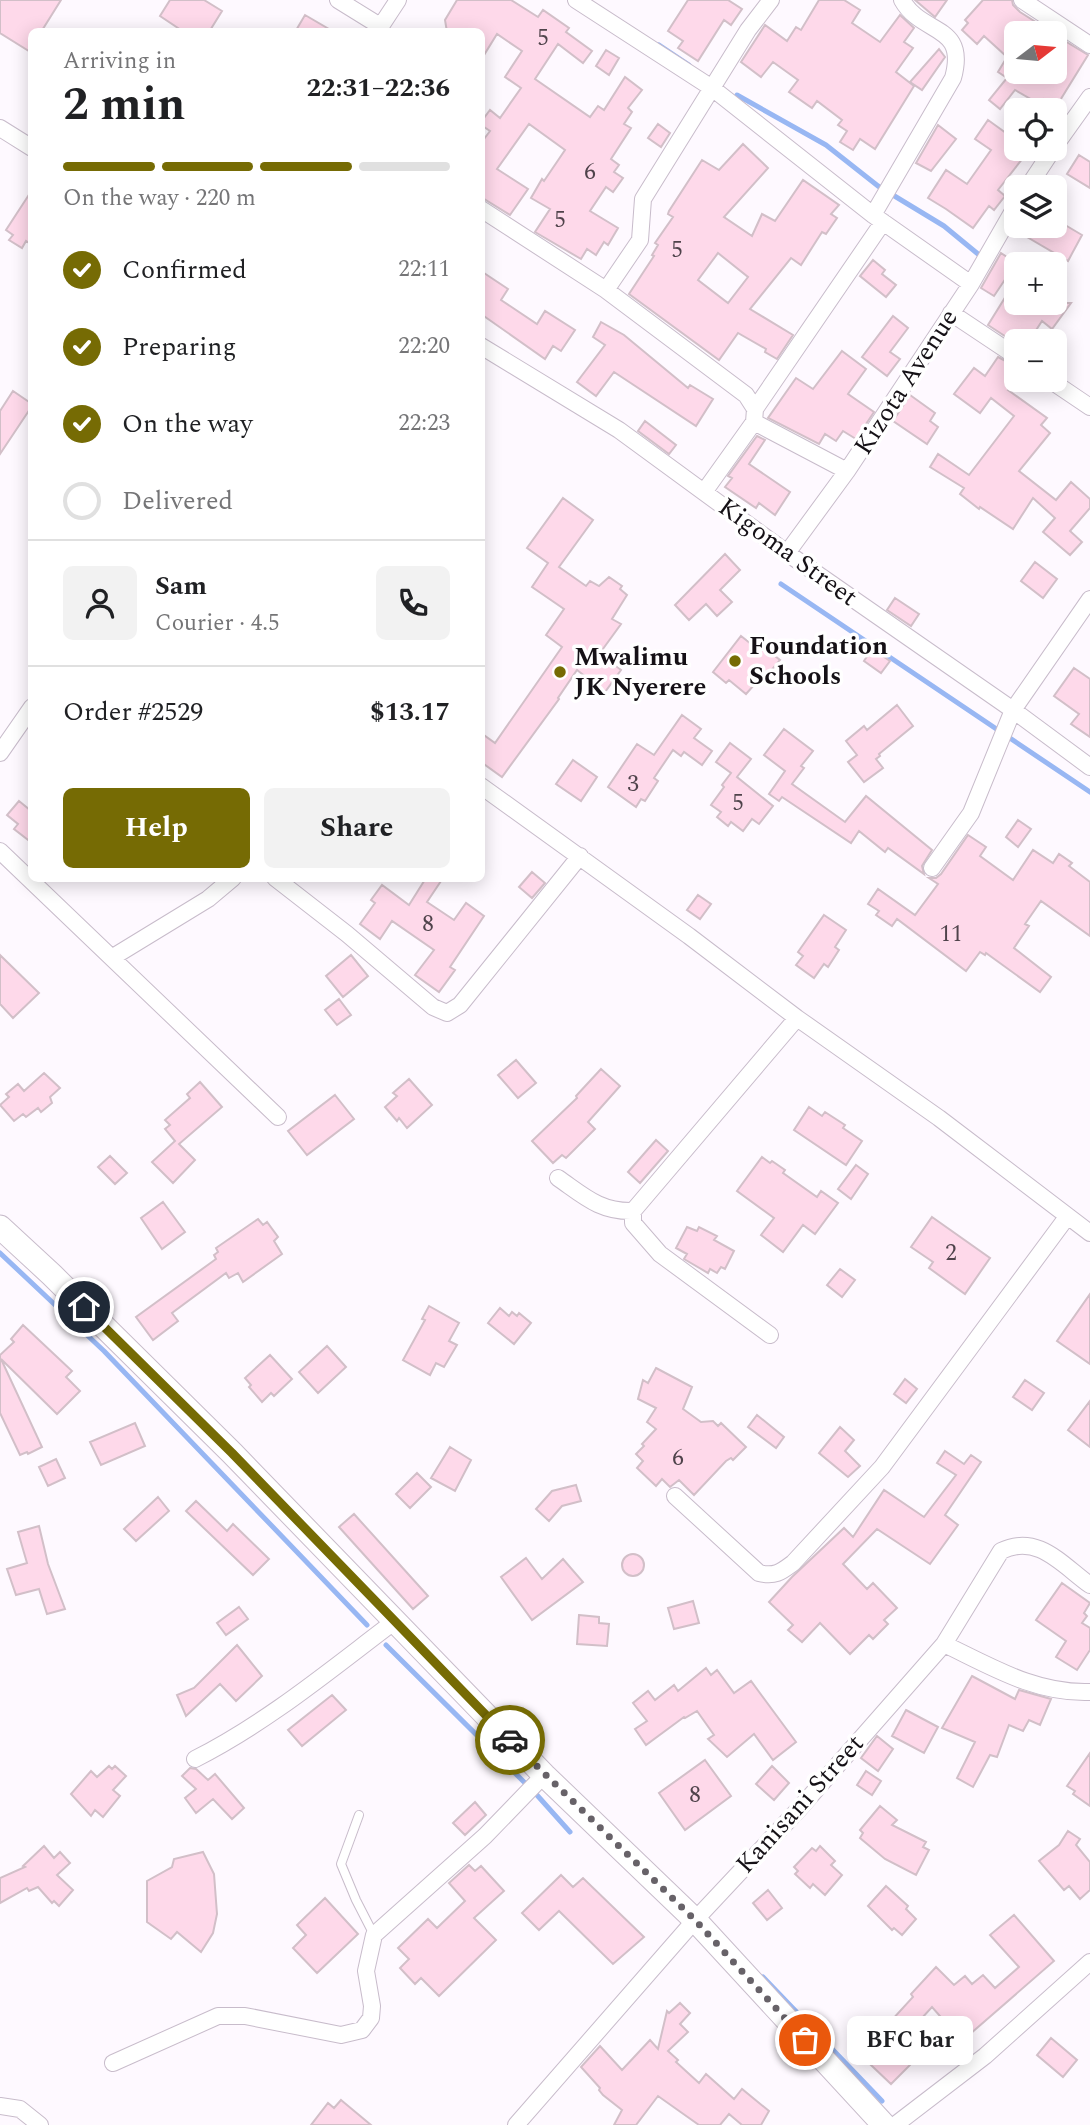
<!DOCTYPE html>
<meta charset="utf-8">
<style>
body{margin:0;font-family:Spectral,serif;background:#f2f2f2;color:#202124;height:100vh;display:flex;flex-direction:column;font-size:26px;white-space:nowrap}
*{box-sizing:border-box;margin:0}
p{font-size:23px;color:#757577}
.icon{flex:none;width:38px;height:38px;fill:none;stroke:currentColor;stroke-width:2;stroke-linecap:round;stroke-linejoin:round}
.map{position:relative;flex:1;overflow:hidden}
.panel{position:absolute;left:28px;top:28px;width:457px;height:854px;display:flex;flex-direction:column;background:#fff;border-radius:10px;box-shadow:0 4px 18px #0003}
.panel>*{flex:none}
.needle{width:46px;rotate:74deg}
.controls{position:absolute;left:1004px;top:21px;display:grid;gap:14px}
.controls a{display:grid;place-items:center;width:63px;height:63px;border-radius:10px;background:#fff;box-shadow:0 4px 18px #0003;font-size:35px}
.pin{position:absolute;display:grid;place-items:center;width:60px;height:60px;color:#fff;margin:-30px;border:4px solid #fff;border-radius:50%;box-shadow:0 2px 7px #0007}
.courier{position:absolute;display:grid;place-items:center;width:70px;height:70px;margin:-35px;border:5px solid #766b04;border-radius:50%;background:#fff;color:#222;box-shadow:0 2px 9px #0007}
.bubble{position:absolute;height:49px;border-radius:10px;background:#fff;box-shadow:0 4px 18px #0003;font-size:23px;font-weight:700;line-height:49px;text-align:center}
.head em{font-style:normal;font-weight:700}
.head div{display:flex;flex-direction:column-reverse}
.head{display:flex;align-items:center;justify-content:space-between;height:119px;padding:0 35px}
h1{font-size:46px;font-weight:700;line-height:52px}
.bar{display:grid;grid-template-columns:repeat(4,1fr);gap:10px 7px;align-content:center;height:84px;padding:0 35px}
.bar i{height:9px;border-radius:5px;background:#e0e0e0}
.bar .selected{background:#766b04}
.bar p{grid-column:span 4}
.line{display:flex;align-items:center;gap:18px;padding:0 35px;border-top:2px solid #e0e0e0}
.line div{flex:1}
.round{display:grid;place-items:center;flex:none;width:74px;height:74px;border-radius:10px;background:#f2f2f2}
ol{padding:0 35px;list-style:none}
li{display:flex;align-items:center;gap:21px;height:77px}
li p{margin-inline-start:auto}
li .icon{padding:7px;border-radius:50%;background:#766b04;color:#fff;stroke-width:4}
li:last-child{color:#757577}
li i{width:38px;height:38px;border:4px solid #e0e0e0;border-radius:50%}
.primary-button{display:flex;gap:14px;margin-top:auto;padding:14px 35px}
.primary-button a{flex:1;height:80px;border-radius:10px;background:#766b04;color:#fff;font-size:28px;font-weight:700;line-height:80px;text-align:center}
.primary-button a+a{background:#f2f2f2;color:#202124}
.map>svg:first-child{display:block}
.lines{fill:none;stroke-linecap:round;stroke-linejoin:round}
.stream{stroke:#98b7f3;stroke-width:5}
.building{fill:#fed9ea;stroke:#d2bfc8;stroke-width:2;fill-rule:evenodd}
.lane-casing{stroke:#c8bccb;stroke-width:10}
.street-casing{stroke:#c8bccb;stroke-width:18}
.secondary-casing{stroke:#c8bccb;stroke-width:25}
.lane{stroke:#fff;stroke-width:8}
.street{stroke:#fff;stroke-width:16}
.secondary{stroke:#fff;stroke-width:23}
.done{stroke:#676268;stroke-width:7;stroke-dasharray:0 12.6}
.route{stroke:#766b04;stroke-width:9}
.poi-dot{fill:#766b04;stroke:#fff;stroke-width:2.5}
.labels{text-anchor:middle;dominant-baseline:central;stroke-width:7;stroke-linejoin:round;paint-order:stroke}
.number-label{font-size:23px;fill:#4f434b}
.street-label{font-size:26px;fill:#151116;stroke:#fff}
.poi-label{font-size:26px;font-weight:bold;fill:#151116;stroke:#fff;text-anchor:start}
</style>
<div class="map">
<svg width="1090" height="2125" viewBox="0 0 1090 2125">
<rect width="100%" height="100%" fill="#fef9ff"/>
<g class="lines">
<path class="stream" d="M659 45 689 65
M737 95 826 145 878 186 944 226 978 254
M781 584 1090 792
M0 1253 104 1351 367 1625
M386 1645 525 1783
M536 1794 570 1832
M763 1977 882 2101"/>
</g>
<path class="building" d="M0 0H61L41 32H32V53L0 33Z
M170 0H204L222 11 209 32H184L160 16Z
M457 0H511L538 17 543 10 569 28 566 32 592 51 583 63 558 44 535 79 590 117 598 106 604 110 625 77 642 90 628 108 632 112 624 124 631 128 611 159 619 165 614 172 623 178 613 192 606 187 590 211 618 228 608 245 604 242 596 255 587 249 581 259 535 232 550 209 531 198 542 179 544 181 565 150 529 124 497 169 528 189 510 215 481 197V143L490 131 481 125V122L490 110 500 118 521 88 505 77 522 51 497 34 481 60V32H447L445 20Z
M688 0H728L742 9 731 25 724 20 698 61 678 48 683 41 668 31Z
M819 0H844L860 10 852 23 880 42 900 15 914 28 904 42 913 48 896 72 914 86 875 149 860 139 853 150 840 142 847 131 838 125 842 120 817 101 812 108 789 92 798 80 773 62 761 77 741 62 765 25 787 41 796 27 801 30Z
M915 0H947L935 17Z
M983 0H1012L1013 5 1020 12 1053 33H1017V72H1055V35L1088 55 1059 102 1056 101 1054 105 1044 99 1042 102H1036L1015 90 1000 109 989 100 1007 78 998 72 1007 57 984 36 977 44 962 30 968 23 965 20Z
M305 15 334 32H295Z
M939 49 945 57 922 90 910 82Z
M606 50 619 58 609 75 596 66Z
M988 120 1017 141V149H1030L998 190 1005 196 994 210 989 206 973 228 946 209 928 198 946 170 967 184 991 150 975 139Z
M658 124 670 133 661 147 648 138Z
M938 125 956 139 931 171 916 163Z
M743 144 768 168 724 217 752 236 762 214 775 221 803 180 839 205 831 214 837 218 826 234 822 232 801 265 791 258 750 309 793 335 777 359 765 352 766 349 738 333 719 360 629 294 654 256 652 255 658 245 655 243 673 217 668 214 669 211 702 160 719 170ZM718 253 748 277 728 303 698 280Z
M1079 155 1090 162V188L1067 174Z
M32 190V245L26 241 22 248 9 240 13 235 6 230Z
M1055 219 1082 235 1068 261 1027 237 1034 226H1055Z
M1001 253 1016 263 994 296 981 288Z
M873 260 885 270 882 274 896 285 886 297 860 276Z
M481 271 508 289 501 300 537 324 545 311 575 330 561 351 553 346 545 359 481 314Z
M1006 296 1016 303H1071L1052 329 1042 321 1029 341H1017V344L988 325Z
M893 316 908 328 890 352 900 359 887 376 862 357Z
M601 322 624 335 688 388 690 385 713 399 696 426 614 372 596 396 577 382 605 345 593 337Z
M842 351 866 369 848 394 874 412 856 439 843 431 836 441 825 434 819 444 768 418 796 378 813 389Z
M998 357 1017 367V379L1008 390 1047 418 1041 425 1050 433 1019 471 1056 500 1071 482 1090 499V508L1070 531 1082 542 1070 555 1043 532 1055 518 1033 498 1013 529 980 507 979 509 960 494 964 488 930 467 938 454 969 475 1014 416 991 398 980 413 954 394 974 368 985 376Z
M13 391 32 404V406L0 454V411Z
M910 395 935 413 930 421 938 427 927 444 893 421Z
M645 421 676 445 669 454 638 431Z
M757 436 765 440 749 464 790 492 775 515 759 503 756 508 725 487 732 478 728 476Z
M563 498 593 520 559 567 586 586 590 581 599 586 609 577 622 586 620 589 627 595 612 619 621 624 600 653 621 670 605 692 577 670 558 698 559 699 502 777 481 762V733L495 743 562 647 546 635 564 609 532 587 548 563 527 548Z
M725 554 740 570 720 590 732 602 717 616 706 604 689 620 675 605Z
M1035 562 1057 579 1043 598 1021 581Z
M895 598 919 614 911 626 887 610Z
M741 636 755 647 758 643 780 660 765 678 762 676 746 694 729 680 726 683 713 672Z
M872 649 890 661 881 673 864 661Z
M1074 668 1090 679V737L1071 724 1079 714 1054 696Z
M897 705 913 726 879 754 880 756 876 759 883 768 864 782 848 762 857 755 846 741 864 726 867 730Z
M682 715 701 729 694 738 712 751 702 765 684 752 681 756 673 750 654 778 658 781 645 801 641 799 636 807 608 787 637 744 654 755Z
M784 729 813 751 801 766 804 768 792 784 845 822 866 796 932 850 922 866 924 874 888 848 885 852 859 831 851 843 782 797 779 801 769 794 785 771 764 755Z
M730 743 751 759 737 777 773 806 759 824 752 819 743 831 731 822 728 826 717 817 721 812 711 805 724 787 722 785 731 773 716 762Z
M573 760 597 777 581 801 556 784Z
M19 801 30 810 32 809V843L14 829 18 824 7 815Z
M1018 820 1031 829 1018 847 1006 837Z
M968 835 986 847 980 856 1013 880 1033 850 1053 863 1059 854 1072 863 1069 866 1090 882V936L1041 901 1025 924 1029 926 1014 948 1051 977 1040 992 986 953 985 955 980 952 966 971 897 919 892 926 876 915 879 911 868 904 878 889 915 915 938 884 929 878H936L941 874Z
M532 872 545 883 532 898 519 887Z
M426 878H443L427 902 454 920 466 903 484 916 450 967 455 970 439 992 415 975 434 950 392 921 380 939 360 924 375 903 371 900 382 885 409 905Z
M698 895 711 904 700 919 687 910Z
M824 915 846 930 835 947 839 950 828 967 824 964 814 978 796 965 803 956 798 952Z
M0 955 39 993 13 1018 0 1004Z
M351 955 368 976 343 997 326 976Z
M339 999 351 1015 337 1025 325 1010Z
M516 1060 536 1083 518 1098 498 1075Z
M601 1069 620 1086 588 1122 595 1129 566 1158 562 1155 553 1163 532 1141 577 1098 576 1096Z
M44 1073 60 1088 50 1097 52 1103 41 1112 38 1108 26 1117 23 1114 14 1121 0 1105 9 1097 6 1094 18 1084 24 1091Z
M409 1079 432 1105 407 1128 399 1118 397 1121 385 1107 397 1096 393 1093Z
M200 1082 222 1107 179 1144 195 1160 173 1183 152 1162 175 1141 165 1129 170 1125 165 1120 190 1098 187 1094Z
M335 1095 354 1119 307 1155 288 1131Z
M809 1107 822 1116 825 1112 845 1125 843 1128 862 1141 846 1165 794 1130Z
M656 1140 668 1151 640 1183 628 1172Z
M110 1156 127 1173 115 1184 98 1167Z
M762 1157 770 1163 772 1161 785 1170 783 1173 817 1197 821 1191 838 1203 815 1234 803 1225 783 1252 761 1235 774 1218 737 1191Z
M856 1165 868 1174 851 1199 838 1189Z
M163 1202 185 1232 162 1249 141 1218Z
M932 1217 990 1258 965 1294 929 1268 933 1262 911 1247Z
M258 1219 263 1225 267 1222 278 1237 274 1241 282 1254 243 1282 238 1273 229 1278 226 1273 172 1313 178 1321 153 1340 136 1317 216 1259 214 1255 218 1252 216 1248Z
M687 1227 697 1231 699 1227 717 1236 714 1240 734 1251 725 1269 721 1267 717 1273 710 1269 708 1273 684 1259 687 1254 676 1248Z
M840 1269 855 1280 842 1297 827 1285Z
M1090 1294V1364L1057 1341Z
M429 1306 459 1323 449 1341 457 1345 444 1367 436 1363 430 1375 403 1360 425 1320 422 1319Z
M500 1308 509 1316 512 1312 517 1316 519 1313 531 1323 514 1344 488 1323Z
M23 1325 72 1371 66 1377 80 1391 57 1414 1 1359 42 1447 28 1454 27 1452 20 1455 0 1413V1355L14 1342 11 1339Z
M327 1346 346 1367 318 1393 299 1372Z
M270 1355 292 1379 274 1396 271 1393 262 1402 249 1387 251 1385 245 1378Z
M656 1368 692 1387 683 1409 701 1422 713 1421 718 1426 721 1423 746 1447 733 1460 731 1458 726 1461 694 1495 679 1480 670 1487 662 1479 656 1486 637 1468 643 1461 636 1454 644 1446 642 1444 656 1429 647 1422 656 1408 638 1399 643 1380 648 1383Z
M905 1379 917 1389 906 1403 894 1394Z
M1025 1380 1044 1393 1032 1410 1013 1397Z
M1090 1401V1447L1068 1430Z
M757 1415 784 1437 776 1448 748 1427Z
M135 1423 145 1446 101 1465 90 1442Z
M840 1427 854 1440 845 1451 860 1466 848 1477 819 1453Z
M450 1447 471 1460 455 1491 431 1478Z
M945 1451 964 1464 971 1455 981 1462 945 1515 958 1525 930 1564 877 1529 843 1564 867 1589 873 1583 897 1608 884 1620 888 1624 873 1639 869 1635 850 1654 820 1623 802 1642 788 1630 793 1625 769 1602 792 1577 844 1528 853 1537 884 1490 924 1517 956 1475 937 1463Z
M56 1459 65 1478 48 1486 39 1467Z
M417 1473 431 1487 410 1508 396 1494Z
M576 1485 581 1501 562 1506 549 1521 536 1509 552 1491Z
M158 1497 169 1511 136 1541 124 1529Z
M196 1501 227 1531 233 1524 269 1559 253 1575 186 1511Z
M354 1514 428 1596 413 1609 339 1527Z
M39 1526 48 1564 65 1609 47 1614 39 1589 16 1595 7 1569 27 1563 18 1532Z
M622 1565a11 11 0 1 1 22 0a11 11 0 1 1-22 0Z
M526 1558 542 1579 563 1559 583 1582 532 1620 501 1577Z
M1062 1583 1090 1603 1084 1613 1087 1616 1082 1623 1090 1628V1650L1077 1670 1056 1657 1066 1641 1036 1620Z
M693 1601 699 1623 674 1629 668 1608Z
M239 1607 248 1619 226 1635 217 1623Z
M579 1615 599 1617V1623L609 1624 607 1646 577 1644Z
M237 1645 262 1676 236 1701 220 1684 186 1716 177 1695 194 1688Z
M706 1668 711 1675 717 1670 734 1693 751 1681 796 1742 773 1760 754 1734 727 1757 708 1739 714 1735 697 1711 685 1718 684 1717 646 1745 635 1729 647 1721 633 1703 648 1691 655 1700 674 1685 678 1691Z
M972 1676 1015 1699 1019 1690 1051 1699 1040 1725 1029 1720 1023 1731 1009 1725 997 1757 990 1755 973 1787 957 1778 975 1742 942 1728Z
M332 1695 346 1710 302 1746 288 1730Z
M906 1710 938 1727 924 1753 892 1736Z
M877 1736 893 1749 878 1771 861 1758Z
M1090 1753V1806L1073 1794 1075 1791 1067 1786Z
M705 1760 731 1796 685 1830 659 1793Z
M109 1766 112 1769 115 1766 126 1776 113 1790 120 1796 103 1817 95 1810 91 1816 71 1794 91 1771 97 1777Z
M772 1766 789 1783 774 1800 756 1784Z
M190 1768 196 1769 208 1780 215 1774 244 1808 232 1819 213 1799 196 1813 185 1798 196 1789 182 1776Z
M866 1771 881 1781 872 1795 857 1785Z
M475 1802 486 1815 465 1835 453 1823Z
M880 1806 897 1820 892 1825 926 1842 923 1847 929 1850 916 1875 885 1859 860 1838 863 1833 860 1830Z
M1068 1831 1080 1839 1076 1845 1090 1862V1890L1080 1899 1069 1886 1064 1890 1039 1861 1059 1845Z
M44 1846 54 1858 60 1852 70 1863 57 1875 73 1890 59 1906 54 1901 52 1903 38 1887 29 1891 27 1888 0 1903V1878L25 1867 23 1866Z
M820 1846 835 1861 831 1865 842 1875 825 1895 813 1884 810 1888 795 1874 798 1871 794 1867 812 1848 816 1851Z
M203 1852 214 1874 217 1914 213 1933 201 1952 177 1932 171 1939 147 1922V1881L172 1867 174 1859Z
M469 1865 475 1871 481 1866 504 1891 474 1918 496 1940 439 1996 421 1978 415 1984 400 1968 409 1959 398 1948 428 1919 437 1928 465 1901 449 1883Z
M561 1875 573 1887 583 1878 644 1937 613 1964 559 1911 539 1930 522 1913Z
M886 1886 908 1906 906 1909 916 1919 902 1935 894 1928 892 1930 868 1906Z
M768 1890 782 1908 767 1920 753 1903Z
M325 1898 358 1934 317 1973 293 1948 306 1935 297 1925Z
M1014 1915 1054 1961 962 2041 932 2007 899 2043 913 2062 891 2084 853 2048 873 2027 880 2033 913 1997 911 1994 936 1967 954 1985 965 1976 972 1984 983 1975 995 1988 1019 1967 990 1935Z
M680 2003 690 2013 680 2024 688 2032 668 2051 678 2060 676 2062 699 2083 706 2074 734 2099 742 2089 769 2111 761 2125H742L729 2114 720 2125H699L658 2096 636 2125H614L622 2110 603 2095 599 2090 600 2088 581 2067 600 2046 622 2070 650 2040 658 2049 667 2011 669 2013Z
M1051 2038 1077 2060 1063 2077 1037 2055Z
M341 2100 371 2125H311L328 2103 334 2108Z"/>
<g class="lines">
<g class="lane-casing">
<path id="lane" d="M359 1815 341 1864 356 1900 374 1935"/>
</g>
<g class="street-casing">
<path id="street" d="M338 0 380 26
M576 0 712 88 873 215 971 284
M1022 0 1090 45
M377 32 398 0
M0 128 32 148
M1055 146 1090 97
M1028 187 1053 149
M481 209 606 290 746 395 755 409 754 422 704 492
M873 215 953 78C968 23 922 36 902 0
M606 290 640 240 643 199 748 30 771 0
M951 313 1017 357
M481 346 619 430 787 553 1013 710 1090 767
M1050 380 1090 407
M755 409 883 222
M754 422 847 471
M787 553 847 471 971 284 1017 204
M0 753 32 707
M481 786 689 936 797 1018 939 1118 1090 1233
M0 851 278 1117
M932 868 971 813 1013 710 1090 599
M275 878 347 934 433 1007 447 1013 460 1005 580 856
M113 957 208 899 233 878
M558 1178C584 1196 600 1212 633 1211
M770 1335 660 1254 633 1223V1211L797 1018
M675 1496 759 1573C775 1577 781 1572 793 1563L882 1467 1067 1217
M944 1644C992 1667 1036 1694 1090 1692
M195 1759C268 1722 330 1670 395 1621
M113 2063 218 2016H245L341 2035 362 2030 371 2018 372 2006 366 1971 374 1935 485 1836 544 1775
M0 2106 20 2109 40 2125
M516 2125 695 1920 799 1809 944 1644 1001 1551C1038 1533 1062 1565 1090 1585
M895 2125 985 2056 1090 1962"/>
</g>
<g class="secondary-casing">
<path id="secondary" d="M0 1227 52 1275 232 1453 544 1775 695 1920 884 2125"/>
</g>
<use href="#lane" class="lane"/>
<use href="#street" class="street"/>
<use href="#secondary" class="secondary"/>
</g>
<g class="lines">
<path class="done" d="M510 1740 695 1920 805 2040"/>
<path class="route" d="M84 1307 232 1453 510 1740"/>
</g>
<g class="poi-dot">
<circle cx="735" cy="661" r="7"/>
<circle cx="560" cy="672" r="7"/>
</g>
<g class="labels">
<g class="number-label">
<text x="543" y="38">5</text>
<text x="590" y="172">6</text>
<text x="560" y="220">5</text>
<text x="677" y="250">5</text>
<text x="633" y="784">3</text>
<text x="738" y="803">5</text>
<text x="428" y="924">8</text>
<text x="951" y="934">11</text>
<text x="951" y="1253">2</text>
<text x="678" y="1458">6</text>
<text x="695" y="1795">8</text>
</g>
<g class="street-label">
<text transform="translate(906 382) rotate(-57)">Kizota Avenue</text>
<text transform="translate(788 552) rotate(36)">Kigoma Street</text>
<text transform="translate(800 1804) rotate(-48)">Kanisani Street</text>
</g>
<g class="poi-label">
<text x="749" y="646">Foundation<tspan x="749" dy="30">Schools</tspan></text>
<text x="574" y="657">Mwalimu<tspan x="574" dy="30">JK Nyerere</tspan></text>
</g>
</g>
</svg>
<div class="controls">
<a><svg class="needle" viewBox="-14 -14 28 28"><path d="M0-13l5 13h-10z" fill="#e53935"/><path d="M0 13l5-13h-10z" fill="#757577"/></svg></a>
<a><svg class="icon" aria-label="locate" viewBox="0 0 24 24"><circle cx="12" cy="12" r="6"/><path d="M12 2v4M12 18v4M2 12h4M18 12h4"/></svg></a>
<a><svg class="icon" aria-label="layers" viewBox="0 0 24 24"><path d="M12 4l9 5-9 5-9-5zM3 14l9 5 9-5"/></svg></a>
<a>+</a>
<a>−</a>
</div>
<div class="pin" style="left:805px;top:2040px;background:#ea580c"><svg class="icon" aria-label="bag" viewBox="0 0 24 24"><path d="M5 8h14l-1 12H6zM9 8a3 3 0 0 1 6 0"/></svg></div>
<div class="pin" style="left:84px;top:1307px;background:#1f2937"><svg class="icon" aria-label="home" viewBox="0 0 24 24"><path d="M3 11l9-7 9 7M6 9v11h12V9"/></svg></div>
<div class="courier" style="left:510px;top:1740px"><svg class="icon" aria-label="car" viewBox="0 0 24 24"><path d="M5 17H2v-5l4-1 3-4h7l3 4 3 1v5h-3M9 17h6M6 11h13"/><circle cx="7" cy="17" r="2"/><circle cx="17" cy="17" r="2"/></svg></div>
<div class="bubble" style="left:847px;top:2016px;width:126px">BFC bar</div>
<section class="panel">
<div class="head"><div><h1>2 min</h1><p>Arriving in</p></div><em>22:31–22:36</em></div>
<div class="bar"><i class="selected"></i><i class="selected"></i><i class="selected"></i><i></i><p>On the way · 220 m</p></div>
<ol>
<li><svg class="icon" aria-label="check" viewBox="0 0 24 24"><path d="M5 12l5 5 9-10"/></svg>Confirmed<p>22:11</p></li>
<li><svg class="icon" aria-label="check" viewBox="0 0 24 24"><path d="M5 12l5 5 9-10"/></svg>Preparing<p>22:20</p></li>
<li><svg class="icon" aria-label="check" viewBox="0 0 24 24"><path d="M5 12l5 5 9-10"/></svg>On the way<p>22:23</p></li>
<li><i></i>Delivered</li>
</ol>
<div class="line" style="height:126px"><a class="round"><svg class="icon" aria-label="person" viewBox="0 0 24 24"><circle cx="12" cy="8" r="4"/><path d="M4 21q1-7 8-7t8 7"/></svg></a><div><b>Sam</b><p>Courier · 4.5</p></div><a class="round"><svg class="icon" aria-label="phone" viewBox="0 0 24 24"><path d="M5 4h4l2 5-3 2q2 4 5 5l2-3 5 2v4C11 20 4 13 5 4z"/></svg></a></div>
<div class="line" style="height:91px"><div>Order #2529</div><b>$13.17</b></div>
<div class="primary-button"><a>Help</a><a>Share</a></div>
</section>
</div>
